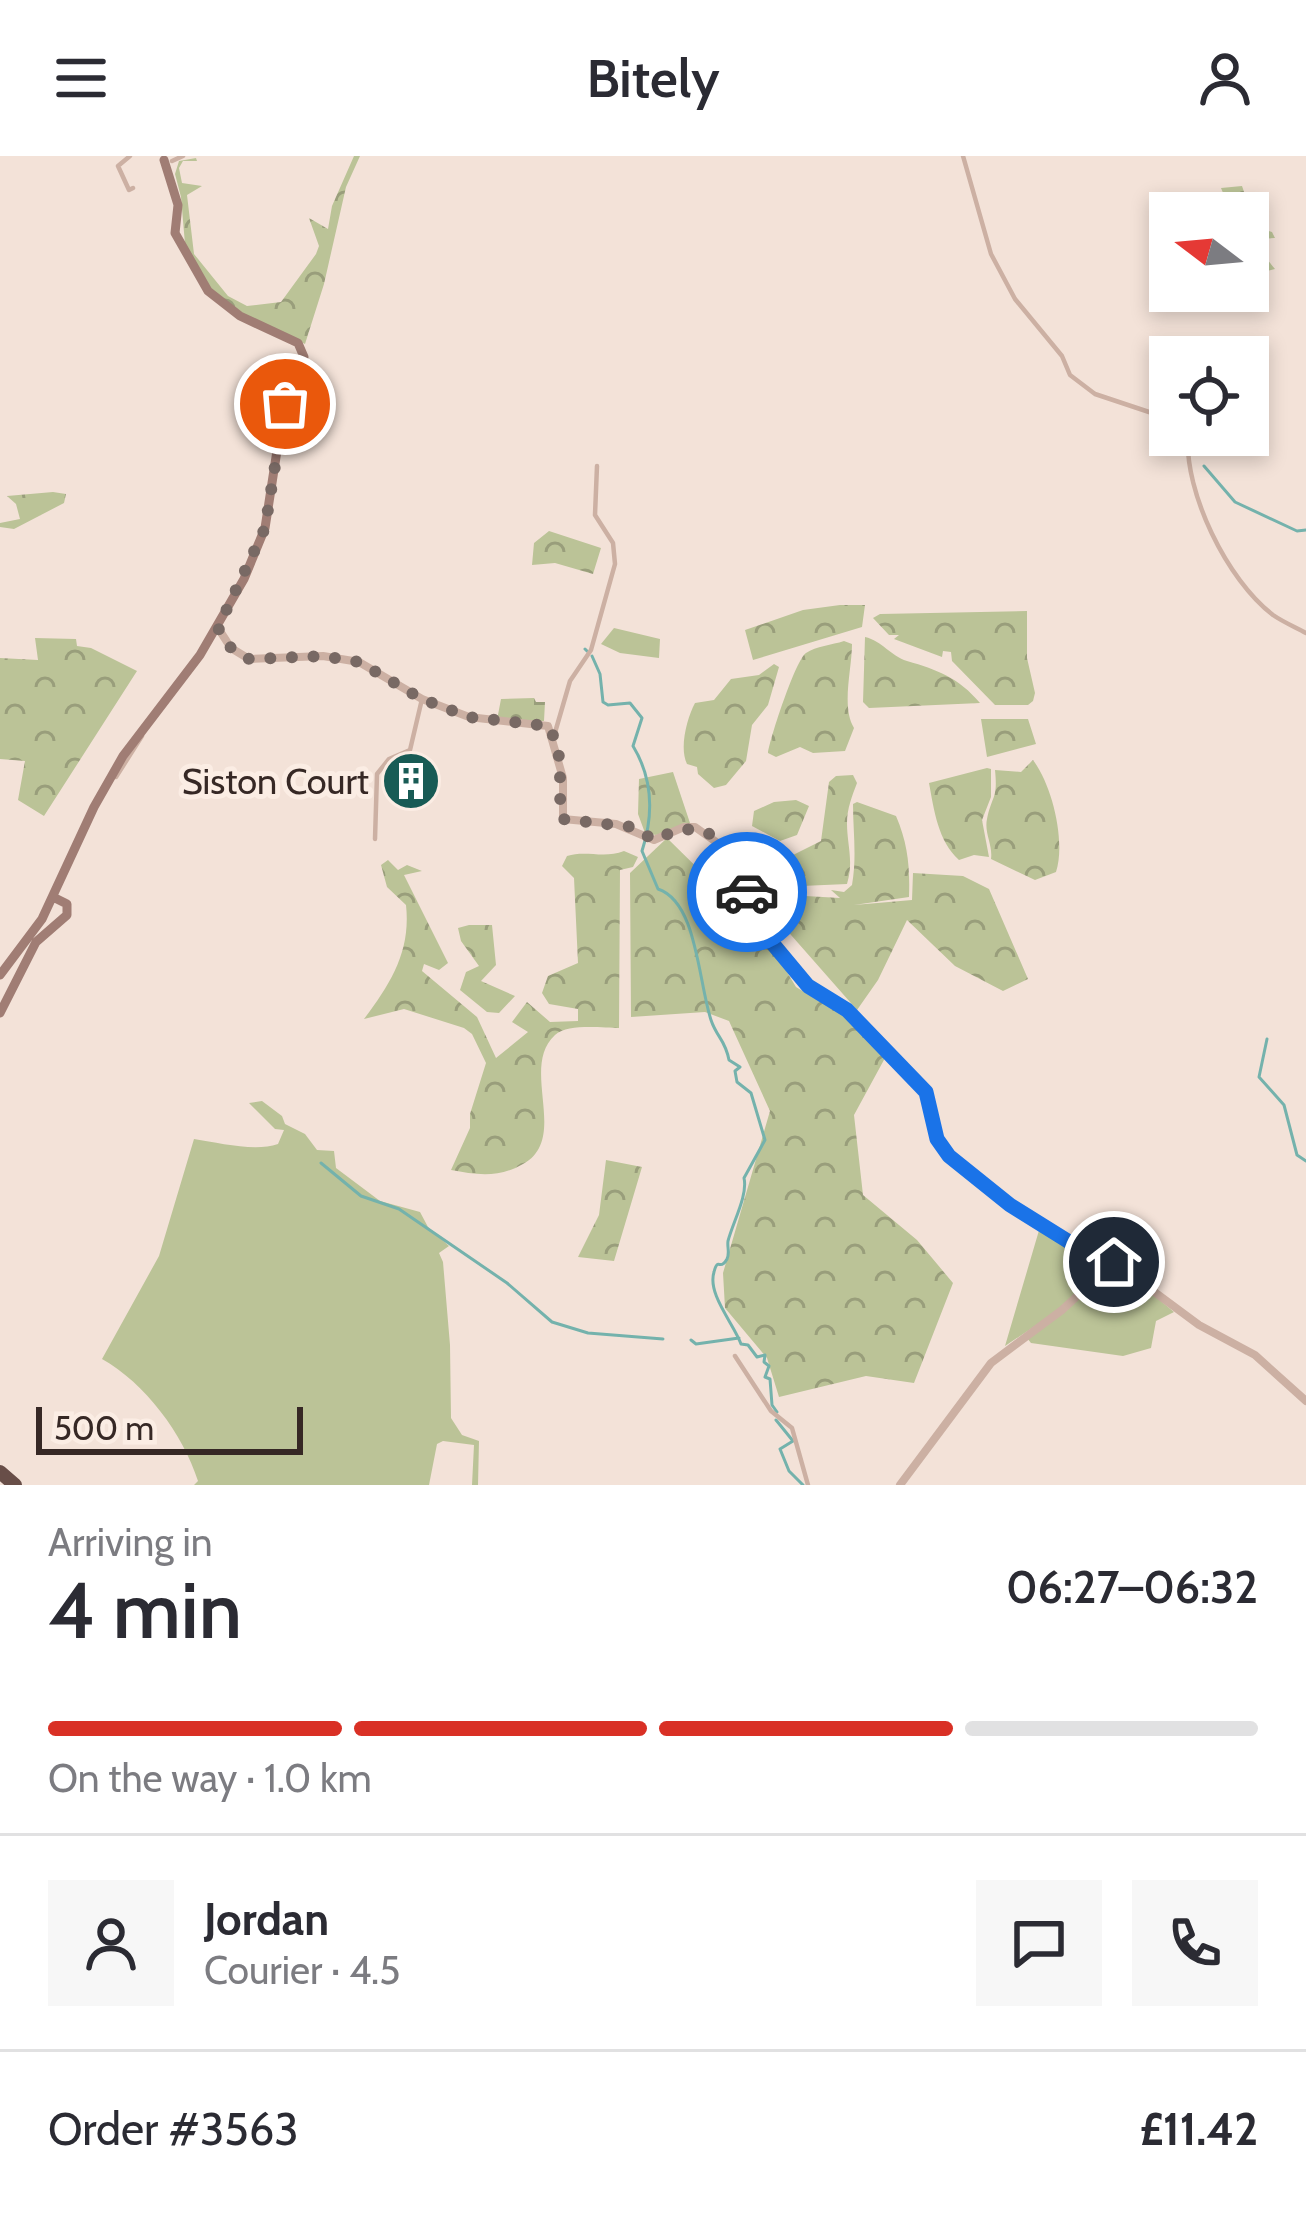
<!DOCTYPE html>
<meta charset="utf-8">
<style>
body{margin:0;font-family:Cabin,sans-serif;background:#f7f7f7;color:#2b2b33;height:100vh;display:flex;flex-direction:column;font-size:45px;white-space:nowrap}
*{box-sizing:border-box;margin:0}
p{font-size:39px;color:#7c7c81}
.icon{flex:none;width:66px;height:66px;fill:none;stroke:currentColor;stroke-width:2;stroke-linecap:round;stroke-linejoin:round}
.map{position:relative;height:1329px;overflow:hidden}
.sheet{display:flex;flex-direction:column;background:#fff;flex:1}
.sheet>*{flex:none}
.needle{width:78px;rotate:286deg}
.fabs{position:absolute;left:1149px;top:36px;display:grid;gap:24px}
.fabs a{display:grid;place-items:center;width:120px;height:120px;border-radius:0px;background:#fff;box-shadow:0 6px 18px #0003;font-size:60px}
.scale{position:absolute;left:36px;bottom:30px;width:267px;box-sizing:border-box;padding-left:12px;border:6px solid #362825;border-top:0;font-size:33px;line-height:42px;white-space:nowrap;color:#362825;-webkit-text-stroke:9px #fbede4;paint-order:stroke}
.pin{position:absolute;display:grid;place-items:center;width:102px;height:102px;color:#fff;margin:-51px;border:6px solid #fff;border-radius:50%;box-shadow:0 3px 12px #0007}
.courier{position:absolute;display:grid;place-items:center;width:120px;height:120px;margin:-60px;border:9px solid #1a73e8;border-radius:50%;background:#fff;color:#222;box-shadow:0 3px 15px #0007}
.headline em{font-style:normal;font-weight:600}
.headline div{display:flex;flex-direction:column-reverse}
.headline{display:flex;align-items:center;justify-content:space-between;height:204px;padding:0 48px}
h1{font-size:78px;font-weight:600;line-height:90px}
.bar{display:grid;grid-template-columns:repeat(4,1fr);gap:18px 12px;align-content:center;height:144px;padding:0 48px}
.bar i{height:15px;border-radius:9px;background:#e1e1e2}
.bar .current{background:#d93025}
.bar p{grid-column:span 4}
.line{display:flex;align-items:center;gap:30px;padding:0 48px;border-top:3px solid #e1e1e2}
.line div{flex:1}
.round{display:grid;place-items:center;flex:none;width:126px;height:126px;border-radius:0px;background:#f7f7f7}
header{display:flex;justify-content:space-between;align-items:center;height:156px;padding:0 48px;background:#fff;font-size:54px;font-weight:600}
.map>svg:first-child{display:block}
.green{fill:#bbc397}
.forest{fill:url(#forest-crowns)}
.cemetery{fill:url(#cemetery-stones)}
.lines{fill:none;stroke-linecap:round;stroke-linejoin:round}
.stream{stroke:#74b2ac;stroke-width:3}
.minor{stroke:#ccb0a3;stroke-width:4.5}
.tertiary{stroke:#ccb0a3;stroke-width:8}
.secondary{stroke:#a07d74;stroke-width:9}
.trunk{stroke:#684e48;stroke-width:14}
.done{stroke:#786964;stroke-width:12;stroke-dasharray:0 21.6}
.route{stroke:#1a73e8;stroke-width:15}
.labels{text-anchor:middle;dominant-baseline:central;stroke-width:10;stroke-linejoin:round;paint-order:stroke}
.poi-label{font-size:36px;fill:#362825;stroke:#fbede4;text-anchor:end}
</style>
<header><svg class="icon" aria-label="menu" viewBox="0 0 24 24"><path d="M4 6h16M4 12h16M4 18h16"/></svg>Bitely<svg class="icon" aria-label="person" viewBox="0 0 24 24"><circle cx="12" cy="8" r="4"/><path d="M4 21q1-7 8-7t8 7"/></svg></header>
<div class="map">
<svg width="1306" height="1329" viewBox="0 0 1306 1329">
<defs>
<pattern id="forest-crowns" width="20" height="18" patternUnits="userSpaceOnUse" patternTransform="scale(3)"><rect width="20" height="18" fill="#bbc397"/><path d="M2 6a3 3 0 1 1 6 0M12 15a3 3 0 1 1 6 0" fill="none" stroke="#999e7b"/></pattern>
<pattern id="cemetery-stones" width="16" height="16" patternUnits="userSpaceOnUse" patternTransform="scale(3)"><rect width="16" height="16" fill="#bbc397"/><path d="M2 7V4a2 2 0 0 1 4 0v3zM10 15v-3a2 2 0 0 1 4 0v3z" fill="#999e7b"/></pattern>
</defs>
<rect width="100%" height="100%" fill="#f3e2d8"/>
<path class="green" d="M614 472 660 483 659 502 620 497 601 488Z
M262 945 282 960 285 968 305 978 317 994 334 995 336 1012 380 1045 420 1056 428 1071 449 1090 439 1097 443 1106 450 1189 451 1262 462 1279 479 1285 478 1329H472L474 1289 443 1285 437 1288 429 1329H194L198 1325C183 1278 145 1227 102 1203L159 1100 194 983C220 987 255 996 278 988L284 974 275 973 249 947Z
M1040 1071 1108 1108 1056 1156 1005 1190Z
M1115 1113 1124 1114 1174 1156 1156 1165 1151 1192 1123 1200 1031 1187 1027 1182Z"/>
<path class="forest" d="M354 0H360L346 31 324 128 305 188 239 157 213 136 185 88 181 41 175 18 179 5 196 2 197 5H183L179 12 182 27 202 30 187 39 194 98 228 140 247 150 281 146 316 98 319 90 309 62 328 73 332 50Z
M1242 30 1256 71 1272 76 1275 82 1260 83 1256 90 1275 113 1248 120V107L1255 102 1248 88V57L1228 49 1221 32Z
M53 336 66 338 64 347 14 373 0 371V367L20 363 16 348 7 340Z
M549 375 601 392 593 418 555 407 532 409 534 387Z
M840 449H865L862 471 753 504 745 474 803 454Z
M1027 455V502L1035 537 1033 545 1028 549H995L952 505 951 496 943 495 942 501 894 483 899 479H889L873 462 880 458Z
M865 481C882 485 891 500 907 505 938 514 959 522 980 547L869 552 863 546Z
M35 482 76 483 77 490 91 492 137 515 44 660 18 644 25 605 0 603V502L38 504Z
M844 485 852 488C852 513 841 551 854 572L845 595 813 597 800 591 776 601 768 597C770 582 796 503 806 497 816 490 832 489 844 485Z
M774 508 779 511 768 549 752 569 746 605 726 629 714 632 698 618 697 611 687 608C679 592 687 562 695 547L714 544 731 523 759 519Z
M981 563H1028L1036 588 987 601Z
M1033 604C1052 629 1066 685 1056 716L1035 724 991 703C993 689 984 677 987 663 992 639 998 643 995 614L1021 616Z
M987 612 991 613V641L982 664 989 701 974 699 959 704C938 685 934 654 929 627Z
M673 616 690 667 656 679 645 677 638 658 639 623Z
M853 619 857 627C852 640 847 653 847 667 847 689 854 705 847 728L758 732 755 713 747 706 749 696 785 703 821 685 829 626 836 620Z
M796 644 809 650 797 679 780 685 752 670 754 655 774 646Z
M857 646 896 660C908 688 910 711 909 741L854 749 912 744 913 717 963 720 989 733 1028 823 1003 835 955 810 907 764 878 824 857 854 754 737 840 742 831 734 844 736 852 729C857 700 853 676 853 648Z
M667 682 727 741 778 801 796 831 849 863 885 902 854 959 863 1039 917 1084 953 1127 914 1227 866 1220 779 1241 767 1202 725 1152 723 1117 770 955 729 865 705 856 631 861 630 717Z
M624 695 638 701 633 711 620 714 619 872C603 872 568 867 555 879 519 912 570 982 523 1008 499 1022 477 1019 451 1014L470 972V958L486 907 472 878 464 872 404 853 364 863C391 827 411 795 406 749L387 731 381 709 388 704 398 714 407 709 422 715 404 719 448 807 439 814 424 808 422 815 477 861 496 902 528 876 512 866 527 846 550 866 578 865V853L549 848 542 837 548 820 578 807 574 722 562 710 567 700C586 694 604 703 624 695Z
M469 769H492L496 809 481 825 515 840 499 857 487 856 460 834 466 816 479 810 461 785 458 772Z
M606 1004 642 1011 614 1105 578 1101 599 1059Z"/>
<path class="cemetery" d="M534 542 536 546H545L544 565 497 564 501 543Z"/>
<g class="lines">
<path class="stream" d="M1204 310 1235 346 1297 375 1306 374
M585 493 587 495
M592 500 600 518 603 546 608 549 630 547 642 562 633 590C653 623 654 658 642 695L658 733C697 746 698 824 711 864 717 882 725 883 729 904L740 911 735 915 737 926 751 937 765 984 744 1022C748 1039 733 1066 728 1085 727 1091 730 1097 727 1103 720 1116 718 1100 714 1116 707 1138 734 1168 741 1188L748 1189 757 1201 765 1199 764 1206 769 1210 765 1221 770 1223 772 1249 777 1256
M1267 883 1259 921 1284 949 1297 999 1306 1005
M321 1007 361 1040 399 1053 507 1127 552 1166 588 1177 663 1183
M691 1184 696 1188 739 1182
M776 1264 793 1285 780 1293 789 1315 803 1329"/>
<path class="minor" d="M130 0 118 10 129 34 133 32
M963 0 991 98 1015 143 1062 200 1070 219 1095 238 1170 263
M172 5 183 0
M1188 279C1184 336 1227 424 1273 459 1283 466 1295 471 1306 477
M554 580 570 525 591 494 615 408 613 387 595 359 597 310
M402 617 405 598
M116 621 142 580
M375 683 377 618 389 603 410 594 422 543
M735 1200 771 1255 792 1272 808 1329"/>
<path class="tertiary" d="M218 472 231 492 249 503 323 500 359 506 422 543 469 561 548 570 563 622V663L616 668 654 684 684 671H695L719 688 736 710 773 788 789 809 807 830 847 854 926 936 937 983 949 1000 1010 1049 1079 1092 1114 1106 1199 1169 1255 1199 1306 1245
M900 1329 991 1207 1062 1154 1114 1106"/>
<path class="secondary" d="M0 819 42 763 94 651 123 600 200 499 244 423 265 372 283 256 304 201 298 187 240 160 208 135 175 77 178 49 164 4
M0 857 36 786 67 759V748L53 741"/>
<path class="trunk" d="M0 1316 15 1329"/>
</g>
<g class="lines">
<path class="done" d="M285 248 265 372 218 472 231 492 249 503 323 500 359 506 422 543 469 561 548 570C568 602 555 632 563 663L632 671 654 684C710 657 726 685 747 736"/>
<path class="route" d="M747 736 773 788 808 830 847 854 926 936 937 983 949 1000 1010 1049 1079 1092 1114 1106"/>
</g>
<defs>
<g id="building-disc" transform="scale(3)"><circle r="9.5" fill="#185b55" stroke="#fbede4"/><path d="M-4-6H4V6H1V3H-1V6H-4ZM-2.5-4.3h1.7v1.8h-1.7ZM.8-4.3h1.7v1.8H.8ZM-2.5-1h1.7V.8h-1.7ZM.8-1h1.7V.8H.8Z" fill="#fff"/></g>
</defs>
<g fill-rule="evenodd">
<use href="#building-disc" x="411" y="625"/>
</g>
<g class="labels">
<g class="poi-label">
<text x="369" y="625">Siston Court</text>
</g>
</g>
</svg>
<div class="fabs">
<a><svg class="needle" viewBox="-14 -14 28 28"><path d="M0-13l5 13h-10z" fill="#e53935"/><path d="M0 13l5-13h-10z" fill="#7c7c81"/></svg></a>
<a><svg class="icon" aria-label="locate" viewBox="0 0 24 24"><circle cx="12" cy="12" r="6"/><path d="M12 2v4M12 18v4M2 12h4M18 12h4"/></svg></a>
</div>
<div class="scale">500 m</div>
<div class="pin" style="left:285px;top:248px;background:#ea580c"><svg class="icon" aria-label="bag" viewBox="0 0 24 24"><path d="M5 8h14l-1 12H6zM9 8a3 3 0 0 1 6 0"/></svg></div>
<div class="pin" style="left:1114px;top:1106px;background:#1f2937"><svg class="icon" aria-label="home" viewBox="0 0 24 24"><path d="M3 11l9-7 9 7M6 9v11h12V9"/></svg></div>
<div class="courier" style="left:747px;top:736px"><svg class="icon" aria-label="car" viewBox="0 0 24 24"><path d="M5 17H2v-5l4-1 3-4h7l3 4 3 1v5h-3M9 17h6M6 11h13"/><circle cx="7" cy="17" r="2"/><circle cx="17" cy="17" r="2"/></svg></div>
</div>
<section class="sheet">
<div class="headline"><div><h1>4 min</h1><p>Arriving in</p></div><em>06:27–06:32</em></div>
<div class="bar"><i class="current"></i><i class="current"></i><i class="current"></i><i></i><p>On the way · 1.0 km</p></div>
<div class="line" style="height:216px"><a class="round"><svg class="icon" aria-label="person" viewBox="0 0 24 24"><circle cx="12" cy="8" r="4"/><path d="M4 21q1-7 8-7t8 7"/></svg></a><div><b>Jordan</b><p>Courier · 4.5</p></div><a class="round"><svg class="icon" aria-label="chat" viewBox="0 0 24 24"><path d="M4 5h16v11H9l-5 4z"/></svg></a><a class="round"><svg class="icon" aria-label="phone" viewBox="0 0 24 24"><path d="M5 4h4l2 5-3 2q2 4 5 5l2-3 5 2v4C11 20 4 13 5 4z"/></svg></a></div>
<div class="line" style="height:156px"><div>Order #3563</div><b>£11.42</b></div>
</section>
